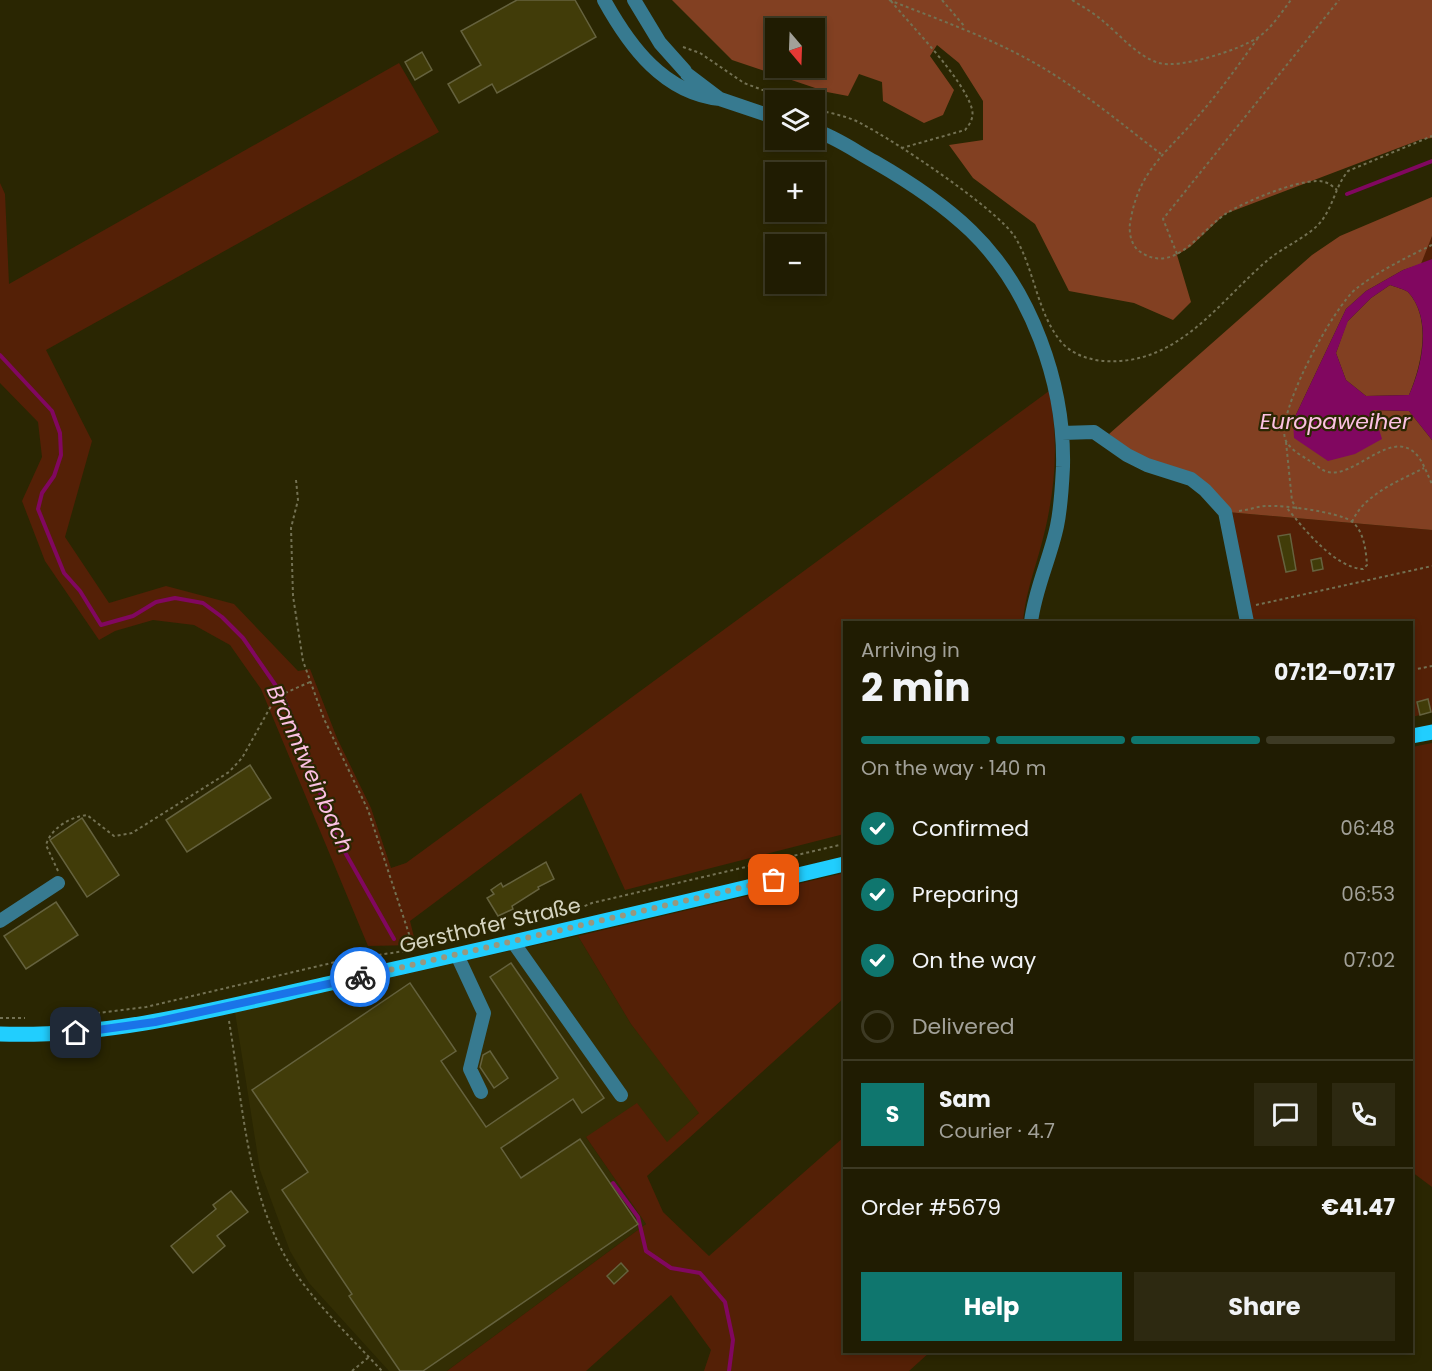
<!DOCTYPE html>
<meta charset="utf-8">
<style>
body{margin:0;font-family:Poppins,sans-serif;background:#2d2911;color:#f1f3f6;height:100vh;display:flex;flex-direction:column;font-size:22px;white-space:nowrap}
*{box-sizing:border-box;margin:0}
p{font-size:20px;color:#a2a199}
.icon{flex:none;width:33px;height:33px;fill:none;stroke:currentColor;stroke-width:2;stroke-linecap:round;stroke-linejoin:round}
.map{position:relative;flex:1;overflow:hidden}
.side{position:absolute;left:843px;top:621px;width:570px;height:732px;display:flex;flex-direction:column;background:#201c02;border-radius:0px;box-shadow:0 3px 9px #0003,0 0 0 2px #3d3a24}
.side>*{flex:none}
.needle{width:39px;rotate:161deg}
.controls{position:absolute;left:765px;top:18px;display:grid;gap:12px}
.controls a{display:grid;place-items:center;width:60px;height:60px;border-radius:0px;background:#201c02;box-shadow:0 3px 9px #0003,0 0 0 2px #3d3a24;font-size:30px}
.pin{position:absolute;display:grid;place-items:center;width:51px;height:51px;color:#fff;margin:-26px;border-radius:12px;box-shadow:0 3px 9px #0006}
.courier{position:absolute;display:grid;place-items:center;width:60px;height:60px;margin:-30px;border:4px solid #1a73e8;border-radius:50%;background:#fff;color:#222;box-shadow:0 2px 8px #0007}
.head em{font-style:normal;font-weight:700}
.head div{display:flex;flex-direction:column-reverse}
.head{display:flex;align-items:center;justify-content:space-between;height:102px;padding:0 18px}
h1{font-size:39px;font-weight:700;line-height:45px}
.bar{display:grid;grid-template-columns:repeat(4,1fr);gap:9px 6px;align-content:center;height:72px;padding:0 18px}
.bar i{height:8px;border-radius:4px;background:#3d3a24}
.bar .on{background:#0f766e}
.bar p{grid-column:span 4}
.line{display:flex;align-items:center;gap:15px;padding:0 18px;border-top:2px solid #3d3a24}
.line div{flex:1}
.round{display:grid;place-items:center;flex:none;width:63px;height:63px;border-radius:0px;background:#2d2911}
ol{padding:0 18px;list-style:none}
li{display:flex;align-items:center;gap:18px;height:66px}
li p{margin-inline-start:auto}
li .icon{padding:6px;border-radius:50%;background:#0f766e;color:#fff;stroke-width:4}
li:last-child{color:#a2a199}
li i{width:33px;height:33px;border:3px solid #3d3a24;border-radius:50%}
.action{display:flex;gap:12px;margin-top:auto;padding:12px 18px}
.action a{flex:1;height:69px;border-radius:0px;background:#0f766e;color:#fff;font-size:24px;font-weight:700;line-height:69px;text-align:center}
.action a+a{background:#2d2911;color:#f1f3f6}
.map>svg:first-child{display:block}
.built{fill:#332e04}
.green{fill:#542006}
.forest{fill:#824022;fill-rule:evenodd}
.water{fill:#810760;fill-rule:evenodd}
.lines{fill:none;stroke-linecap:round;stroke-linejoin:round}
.stream{stroke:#810760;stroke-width:4}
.building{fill:#413c09;stroke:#65623e;stroke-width:1.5}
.path{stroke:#737153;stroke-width:2;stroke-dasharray:3 3;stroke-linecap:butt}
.minor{stroke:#377a90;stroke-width:14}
.major{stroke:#21cefe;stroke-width:15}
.done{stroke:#99977e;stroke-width:6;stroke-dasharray:0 10.8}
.route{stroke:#1a73e8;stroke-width:8}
.labels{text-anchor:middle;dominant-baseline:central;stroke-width:4.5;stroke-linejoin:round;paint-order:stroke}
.street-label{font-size:21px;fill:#d5d4c0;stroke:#2a2602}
.water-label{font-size:22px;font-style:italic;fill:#fcc1e3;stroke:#2a2602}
</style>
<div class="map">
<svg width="1432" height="1371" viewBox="0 0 1432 1371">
<rect width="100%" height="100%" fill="#2a2602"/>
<path class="built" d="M578 936 631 1024 700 1112 667 1143 586 1137 646 1224 447 1371H389L309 1283 290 1251 260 1170 235 1012Z"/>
<path class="green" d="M399 63 439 132 46 350 92 441 65 537 109 603 166 586 234 604 298 671 310 669 337 738 371 808 391 868 406 863 1049 391C1060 445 1055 494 1041 546 1034 572 1025 596 1023 622H844V834L625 890 581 793 410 921 416 945 368 946 261 689 230 645 194 625 153 620 115 631 99 640 45 561 22 501 42 457 38 422 0 383V183L5 194 9 284Z
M1432 236V259L1421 264 1430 237Z
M1227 512 1432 530V712L1412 717V622H1251Z
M1432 743V1187L1412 1172V747Z
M844 873V998L647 1176 663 1212 709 1256 844 1137V1352H930L909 1371H704L711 1350 671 1295 586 1371H447L646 1224 586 1137 637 1103 667 1142 699 1113 631 1024 578 936Z"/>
<path class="forest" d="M672 0H1432V138L1422 139 1225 214 1190 247 1177 255 1191 302 1173 320 1134 303 1069 291 1035 224 973 178 949 145 983 140V101L959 63 937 45 930 56 954 90 943 115 924 123 883 101 882 82 859 74 848 96 827 92 732 60ZM776 28H814V68H776Z
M1432 197V236L1421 264 1403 270 1366 291 1346 309 1293 421 1373 410 1409 411 1432 440V530L1227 512 1223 504 1126 449 1109 434 1312 255 1340 236Z
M1390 285C1395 287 1404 289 1408 292 1432 318 1422 365 1409 395L1366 396 1346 380 1336 353 1347 322 1371 298Z"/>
<path class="water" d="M1432 259V440L1409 411 1373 410 1382 439 1355 454 1328 461 1294 438 1293 421 1346 309 1366 291 1403 270ZM1390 285C1395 287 1404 289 1408 292 1432 318 1423 365 1409 395L1366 396 1346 380 1336 353 1348 321 1371 298Z"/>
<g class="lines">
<path class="stream" d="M1347 194 1432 161
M0 355 52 411 60 433 61 455 54 476 42 493 38 509 64 573 80 591 101 625 133 616 156 602 175 598 203 603 222 617 243 638 283 696 306 751 333 831 394 939
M613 1183 638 1217 646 1251 671 1268 700 1273 725 1302 733 1340 729 1371"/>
</g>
<path class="building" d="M517 0H575L596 37 497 93 492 84 459 103 448 84 481 65 461 31Z
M422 52 432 70 415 80 405 62Z
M1290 534 1296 570 1286 572 1278 536Z
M1321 558 1323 569 1313 571 1311 560Z
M1428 699 1431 712 1420 715 1417 702Z
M250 765 271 798 187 852 166 820Z
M82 818 119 875 87 897 50 840Z
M546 862 554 879 538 887 539 889 512 906 513 909 498 916 487 898 494 894 491 890 501 883 503 887Z
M56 902 78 935 26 969 4 936Z
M511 963 604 1098 582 1113 573 1099 501 1148 521 1178 580 1139 638 1224 423 1371H400L349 1296 352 1294 282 1190 308 1172 252 1090 410 983 456 1051 441 1061 486 1127 558 1078 490 977Z
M490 1051 508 1078 494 1088 480 1067 483 1055Z
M231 1191 248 1212 217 1236 225 1246 193 1273 171 1246 216 1209 213 1205Z
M621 1263 628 1271 614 1284 607 1276Z"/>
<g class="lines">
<path class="path" d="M889 0C937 19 986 36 1031 61 1078 87 1119 122 1161 154
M942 0 965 27
M1072 0C1083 7 1094 13 1103 21 1119 34 1138 57 1159 63 1180 69 1239 50 1257 38 1271 29 1281 13 1291 0
M891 1C913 28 963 78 972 109 974 118 970 124 965 130L902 148
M1258 38C1239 64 1221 90 1200 114 1170 150 1140 168 1131 218 1128 229 1130 244 1139 251 1175 277 1202 228 1227 213 1246 201 1295 181 1317 181 1326 181 1330 184 1337 190
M683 47 700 53 744 83 789 100
M814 109C830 113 848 116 862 124 895 141 997 209 1015 237 1035 270 1037 315 1063 344 1074 355 1090 360 1104 361 1179 366 1219 301 1269 259 1284 247 1303 239 1317 226 1333 210 1334 188 1348 171L1432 136
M1432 245C1407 257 1379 271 1357 288 1335 304 1273 417 1286 441 1291 450 1302 456 1310 461 1315 464 1320 469 1325 471 1353 483 1394 421 1420 459 1425 467 1428 476 1432 484
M1177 254 1163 219 1339 0
M1286 442 1292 501 1297 509
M296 480 298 500 291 528 293 596 303 661 324 719 368 810 414 949
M1239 511C1249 510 1258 506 1267 506 1285 505 1337 512 1351 521 1364 530 1366 551 1367 565L1363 569C1335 568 1303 528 1287 508
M1352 522C1364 494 1399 481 1424 468
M1256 605 1432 566
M1412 670 1432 666
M58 871 46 845C51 828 70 817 87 815L114 836 132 833 229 772 242 758 276 697 310 682
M568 913 592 903 844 844
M67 1017 146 1007 344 960 405 951
M0 1018H25
M229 1021C244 1109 247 1213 305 1286 328 1316 356 1343 382 1371
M352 1371 369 1357"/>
<path class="minor" d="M604 0C630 47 664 93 720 99
M634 0 660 43 685 71
M687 74 720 99 776 118
M814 130C836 137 855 151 875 162 908 181 943 204 971 231 1031 289 1065 384 1063 467 1062 486 1061 507 1057 526 1050 559 1035 589 1031 622
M1062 433 1094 432 1127 455 1147 465 1191 479 1205 490 1225 512 1247 622
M0 921 58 883
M513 942 621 1095
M457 955 484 1013 470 1069 481 1092"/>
<path class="major" d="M1412 736 1432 732
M0 1034C115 1038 228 1006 340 981 508 944 677 904 844 864"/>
</g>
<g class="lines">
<path class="done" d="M360 977 774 880"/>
<path class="route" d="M76 1033 155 1022 360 977"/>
</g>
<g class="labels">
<g class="street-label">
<text transform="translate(490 925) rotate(-13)">Gersthofer Straße</text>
</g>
<g class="water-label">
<text x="1335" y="421">Europaweiher</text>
<text transform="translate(310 769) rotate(66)">Branntweinbach</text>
</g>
</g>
</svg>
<div class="controls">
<a><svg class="needle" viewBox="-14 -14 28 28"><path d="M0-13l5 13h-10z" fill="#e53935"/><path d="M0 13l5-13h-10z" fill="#a2a199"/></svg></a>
<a><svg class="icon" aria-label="layers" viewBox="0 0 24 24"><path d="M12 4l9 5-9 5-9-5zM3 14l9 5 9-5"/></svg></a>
<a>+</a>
<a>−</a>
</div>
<div class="pin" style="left:774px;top:880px;background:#ea580c"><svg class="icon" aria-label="bag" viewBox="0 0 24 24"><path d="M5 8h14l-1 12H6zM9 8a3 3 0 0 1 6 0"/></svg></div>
<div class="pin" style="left:76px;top:1033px;background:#1f2937"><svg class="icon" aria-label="home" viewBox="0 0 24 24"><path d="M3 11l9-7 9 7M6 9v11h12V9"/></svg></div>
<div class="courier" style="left:360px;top:977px"><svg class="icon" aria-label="bike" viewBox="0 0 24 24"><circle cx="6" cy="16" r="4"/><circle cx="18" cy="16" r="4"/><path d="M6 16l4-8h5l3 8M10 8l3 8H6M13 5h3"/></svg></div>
<section class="side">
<div class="head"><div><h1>2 min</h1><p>Arriving in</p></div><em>07:12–07:17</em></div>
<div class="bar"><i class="on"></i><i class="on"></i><i class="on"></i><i></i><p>On the way · 140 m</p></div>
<ol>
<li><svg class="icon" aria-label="check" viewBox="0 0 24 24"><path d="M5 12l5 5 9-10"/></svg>Confirmed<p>06:48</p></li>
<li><svg class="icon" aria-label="check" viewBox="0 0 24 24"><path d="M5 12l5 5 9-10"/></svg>Preparing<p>06:53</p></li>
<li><svg class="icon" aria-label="check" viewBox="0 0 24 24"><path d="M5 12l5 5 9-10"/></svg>On the way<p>07:02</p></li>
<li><i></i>Delivered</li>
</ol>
<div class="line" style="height:108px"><b class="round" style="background:#0f766e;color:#fff">S</b><div><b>Sam</b><p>Courier · 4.7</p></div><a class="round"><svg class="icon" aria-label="chat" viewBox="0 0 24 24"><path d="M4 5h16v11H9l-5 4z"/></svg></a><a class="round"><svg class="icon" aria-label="phone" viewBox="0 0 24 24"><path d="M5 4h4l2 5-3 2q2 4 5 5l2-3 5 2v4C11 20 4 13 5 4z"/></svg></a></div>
<div class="line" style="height:78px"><div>Order #5679</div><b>€41.47</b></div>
<div class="action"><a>Help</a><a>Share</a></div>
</section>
</div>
